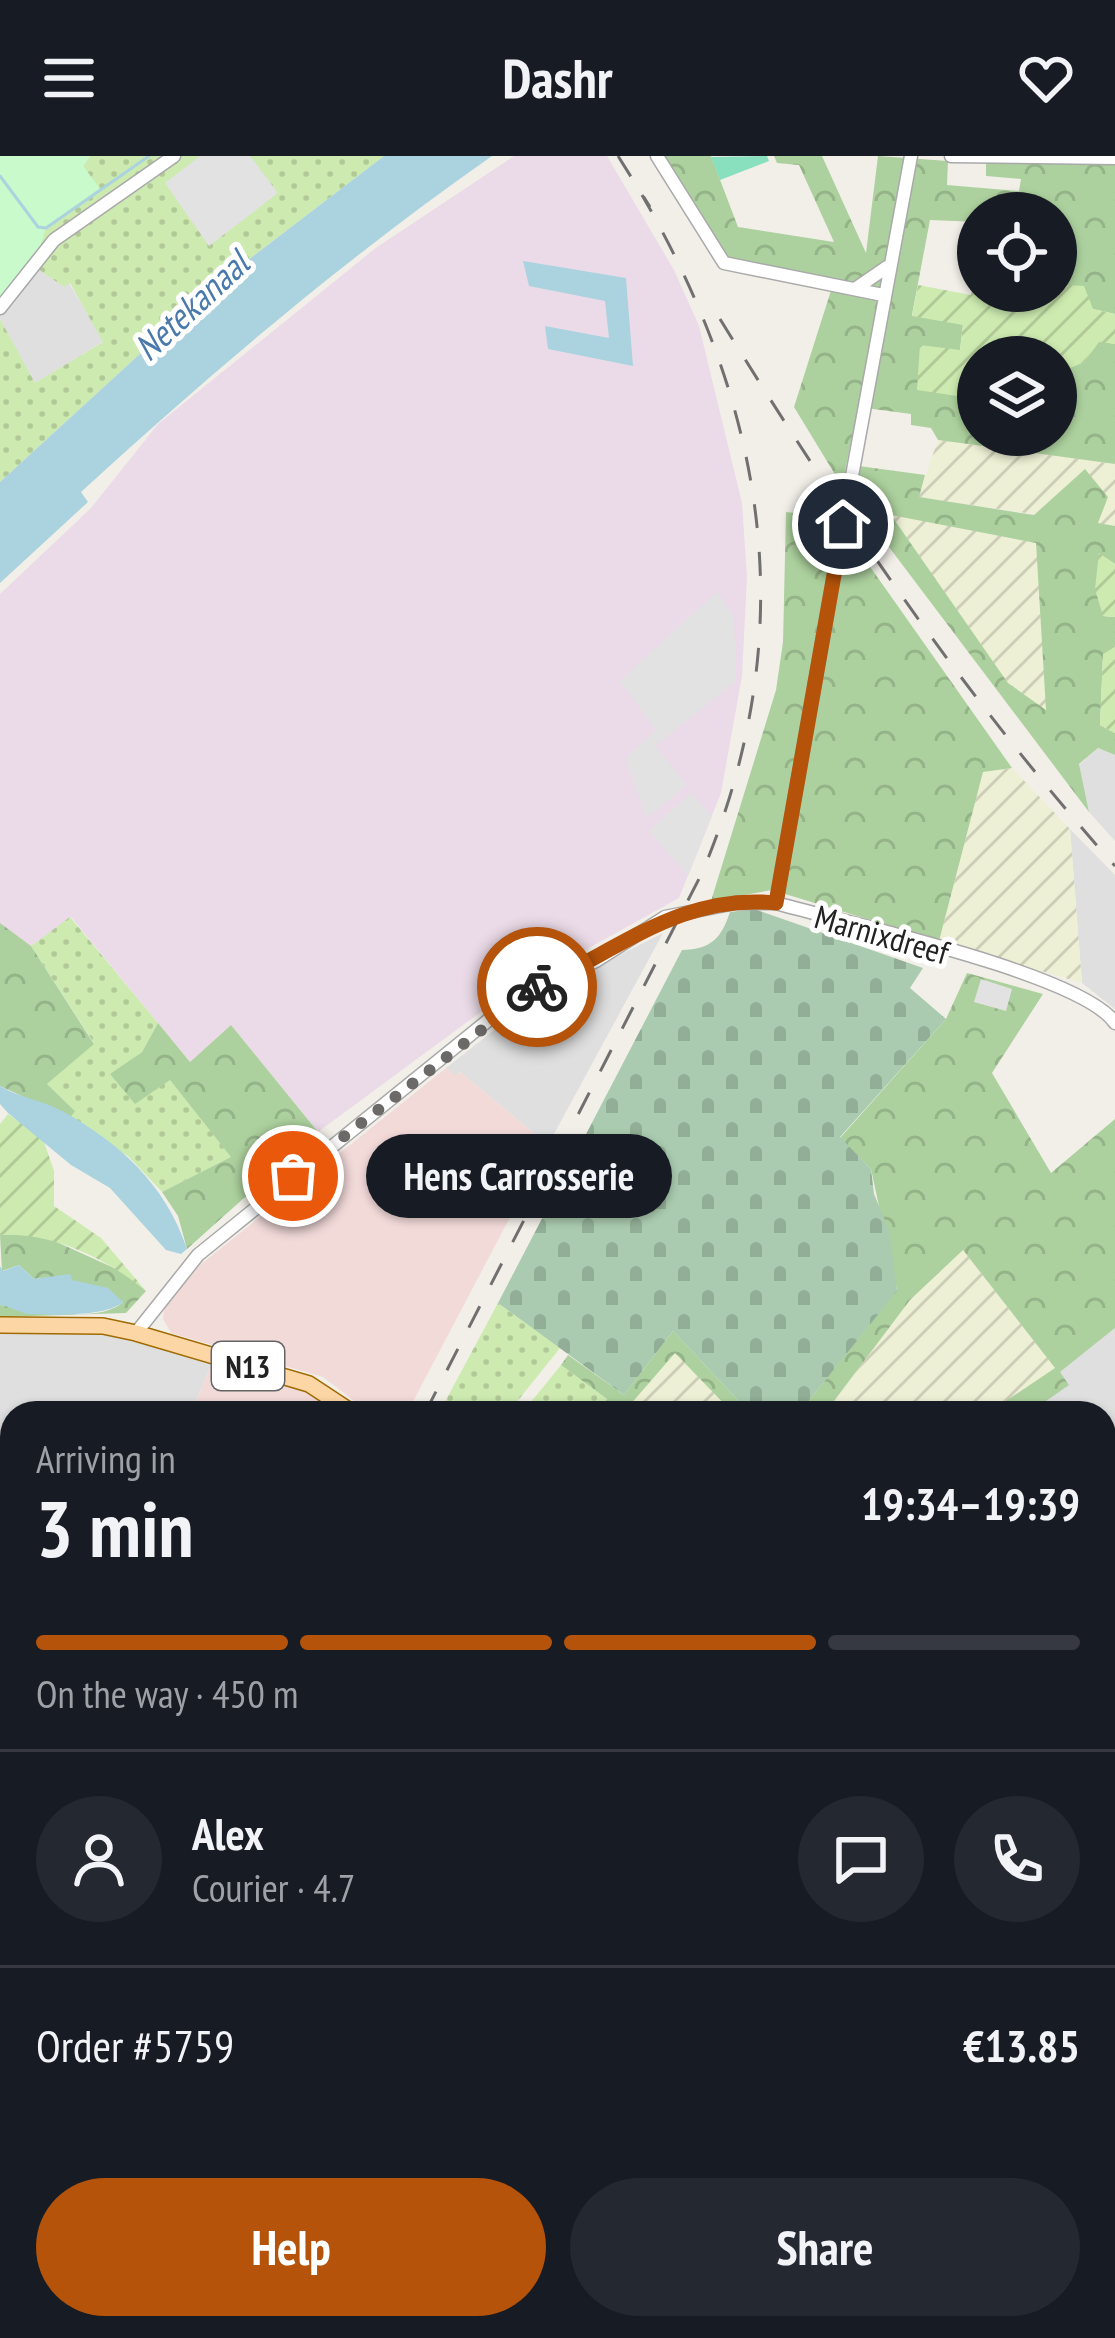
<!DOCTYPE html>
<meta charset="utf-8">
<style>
body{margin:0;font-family:"PT Sans Narrow",sans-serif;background:#242831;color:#f1f3f6;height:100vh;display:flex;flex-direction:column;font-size:45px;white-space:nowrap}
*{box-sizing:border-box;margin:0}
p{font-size:39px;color:#9ea1a6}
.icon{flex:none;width:66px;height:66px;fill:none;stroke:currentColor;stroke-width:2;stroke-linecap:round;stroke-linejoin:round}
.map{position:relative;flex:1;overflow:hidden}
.sheet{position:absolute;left:0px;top:1245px;width:1116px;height:939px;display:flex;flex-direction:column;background:#171b24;border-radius:36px 36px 0 0;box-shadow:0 3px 9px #0004}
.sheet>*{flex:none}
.tools{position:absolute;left:957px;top:36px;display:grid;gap:24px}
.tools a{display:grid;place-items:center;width:120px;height:120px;border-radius:50%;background:#171b24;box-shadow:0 3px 9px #0004;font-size:60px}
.pin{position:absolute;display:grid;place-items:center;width:102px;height:102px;color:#fff;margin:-51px;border:6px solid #fff;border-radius:50%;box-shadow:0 3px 12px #0007}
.courier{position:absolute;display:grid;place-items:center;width:120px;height:120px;margin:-60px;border:9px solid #b45309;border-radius:50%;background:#fff;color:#222;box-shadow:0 3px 15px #0007}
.bubble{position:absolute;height:84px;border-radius:42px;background:#171b24;box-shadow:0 3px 9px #0004;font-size:39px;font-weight:700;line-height:84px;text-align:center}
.head em{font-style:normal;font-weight:700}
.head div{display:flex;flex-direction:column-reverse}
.head{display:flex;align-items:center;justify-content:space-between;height:204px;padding:0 36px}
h1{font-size:78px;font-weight:700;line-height:90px}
.bar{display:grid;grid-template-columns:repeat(4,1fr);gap:18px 12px;align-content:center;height:144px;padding:0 36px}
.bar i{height:15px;border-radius:9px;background:#363941}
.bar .current{background:#b45309}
.bar p{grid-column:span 4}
.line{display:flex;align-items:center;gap:30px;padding:0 36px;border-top:3px solid #363941}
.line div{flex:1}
.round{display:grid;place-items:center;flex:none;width:126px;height:126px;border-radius:63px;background:#242831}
.action{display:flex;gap:24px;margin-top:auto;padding:24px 36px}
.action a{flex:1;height:138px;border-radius:72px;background:#b45309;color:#fff;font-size:48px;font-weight:700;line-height:138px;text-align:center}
.action a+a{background:#242831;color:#f1f3f6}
header{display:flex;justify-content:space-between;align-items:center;height:156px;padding:0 36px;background:#171b24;font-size:54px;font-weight:700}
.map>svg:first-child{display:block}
.residential{fill:#e0dfdf}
.commercial{fill:#f2dad9}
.industrial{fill:#ebdbe8}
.farmland{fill:url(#farmland-furrows)}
.grass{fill:url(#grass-dots)}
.forest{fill:url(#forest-crowns);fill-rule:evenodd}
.cemetery{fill:url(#cemetery-stones)}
.park{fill:#c8facc}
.garden{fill:url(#garden-furrows)}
.pitch{fill:#88e0be}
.parking{fill:#e2e2e2}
.water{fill:#aad3df}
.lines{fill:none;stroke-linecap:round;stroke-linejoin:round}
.stream{stroke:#aad3df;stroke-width:3}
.minor-casing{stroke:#a9a9a9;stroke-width:15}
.major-casing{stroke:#a06b00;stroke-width:18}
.minor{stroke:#fff;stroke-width:12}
.major{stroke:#fcd6a4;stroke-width:15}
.rail{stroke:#707070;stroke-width:3;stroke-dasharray:24 24;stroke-linecap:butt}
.done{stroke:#6b6a68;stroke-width:12;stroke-dasharray:0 21.6}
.route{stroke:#b45309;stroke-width:15}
.labels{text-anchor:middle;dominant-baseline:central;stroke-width:10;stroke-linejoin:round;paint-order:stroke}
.shield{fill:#fff;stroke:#646464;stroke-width:3}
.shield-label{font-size:30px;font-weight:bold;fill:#222}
.street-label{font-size:33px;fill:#222;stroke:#fff}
.water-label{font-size:36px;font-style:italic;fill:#4a7aab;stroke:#fff}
</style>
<header><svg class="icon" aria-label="menu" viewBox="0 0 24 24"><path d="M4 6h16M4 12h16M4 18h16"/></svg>Dashr<svg class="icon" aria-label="heart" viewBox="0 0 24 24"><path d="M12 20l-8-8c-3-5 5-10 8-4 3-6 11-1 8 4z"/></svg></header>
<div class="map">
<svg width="1115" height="2182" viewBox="0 0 1115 2182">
<defs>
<pattern id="farmland-furrows" width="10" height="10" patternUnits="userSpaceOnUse" patternTransform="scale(3)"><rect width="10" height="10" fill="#eef0d5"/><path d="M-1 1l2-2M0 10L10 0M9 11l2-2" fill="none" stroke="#ccceb7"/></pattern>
<pattern id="grass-dots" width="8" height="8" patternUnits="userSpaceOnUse" patternTransform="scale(3)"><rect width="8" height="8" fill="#cdebb0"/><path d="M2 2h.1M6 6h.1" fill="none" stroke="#b0c997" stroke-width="1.8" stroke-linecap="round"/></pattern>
<pattern id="forest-crowns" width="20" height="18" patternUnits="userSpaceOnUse" patternTransform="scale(3)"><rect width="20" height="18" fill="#add19e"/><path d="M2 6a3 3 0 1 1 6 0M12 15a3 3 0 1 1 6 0" fill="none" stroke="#95b388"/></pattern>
<pattern id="cemetery-stones" width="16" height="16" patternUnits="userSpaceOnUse" patternTransform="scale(3)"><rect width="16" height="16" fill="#aacbaf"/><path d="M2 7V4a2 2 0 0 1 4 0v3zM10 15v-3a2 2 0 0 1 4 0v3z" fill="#92ae96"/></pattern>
<pattern id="garden-furrows" width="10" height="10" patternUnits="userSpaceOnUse" patternTransform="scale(3)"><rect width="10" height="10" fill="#cdebb0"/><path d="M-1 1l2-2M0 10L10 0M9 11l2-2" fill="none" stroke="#b0c997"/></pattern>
</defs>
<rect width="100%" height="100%" fill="#f2efe9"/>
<path class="residential" d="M31 107 69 127 104 185 34 228 0 163V147Z
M1098 592 1115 599V685L1089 656 1079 609Z
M1070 673 1115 719V853L1082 827Z
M663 777 548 989 460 916 454 920 446 912 535 842Z
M1115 1172V1289L1104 1272V1257H1029L1068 1229 1059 1216Z
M0 1174 104 1175 212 1207 191 1257H12L10 1448 0 1447Z"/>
<path class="commercial" d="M446 912 454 919 460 916 548 989 407 1257H370L323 1221 171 1177 163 1163 165 1149 200 1109Z
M212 1207 308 1234 341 1257H191Z"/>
<path class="industrial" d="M514 0H607L674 114 699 170 742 347 747 421 742 520 721 637 679 742 501 841 318 976 231 869 190 906 71 761 31 790 0 768V438L91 352 158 268 377 91Z"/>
<path class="farmland" d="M938 284 1115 308V370L918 341Z
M890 358 1036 387 1047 556 1008 527Z
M1012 612 1070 673 1082 827 939 785 983 616Z
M963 1094 1056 1213 988 1257H825L910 1144Z
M675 1196 733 1257H623Z
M1115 1327V1440L1104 1446V1334Z
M1115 1677V1963L1104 1967V1681Z
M121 2172H225L227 2182H122Z
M799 2172H867L869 2182H797Z"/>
<path class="grass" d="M90 0H384L213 131 0 326V163L35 227 103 186 70 127 64 131 31 108 46 72 100 34 83 10Z
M70 761 158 867 142 896 110 919 170 924 232 1001 162 1036 129 1001 70 962 74 954 47 928 94 887 31 790Z
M498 1147 560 1192 508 1257H439Z
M561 1209 607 1243 597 1257H549L538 1249 522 1257Z
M1115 1492V1552L1104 1554V1503Z
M0 1546H12V2024L0 2048Z
M12 2118V2172H121L122 2182H0V2142Z
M225 2172H404L403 2182H227Z
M434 2172H510L509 2182H432Z"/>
<path class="forest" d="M665 0H711L738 71 834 86 799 9 777 7 774 0H822L866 97 878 0 948 5 947 29 1019 35 1021 23 986 20V0H1115V158L1093 153 1067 129 1064 94 1056 91V57H978V66L930 64 912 159 963 168 960 194 917 233 978 243V279H1056V217L1084 206 1099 185 1115 188V308L938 284 931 272 911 269V258L858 251 842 330 794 251 834 125 725 103Z
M859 310 925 319 919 341 1034 359 1085 313 1108 341 1098 367 1115 370V408L1099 398 1103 460 1115 461V491L1103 499 1100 569 1115 577V599L1098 592 1079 608 1089 656 855 346ZM891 359 1036 387 1046 554 1008 527Z
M786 356 832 361 843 384 847 378 1012 612 983 616 939 785 772 734 711 745 776 534 783 486Z
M0 767 31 790 94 888 47 928 75 955 70 962 0 930Z
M967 817 1043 838 992 917 1051 1017 1115 963V1172L1060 1216 1069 1229 1029 1257H988L1055 1212 963 1094 910 1144 825 1257H799L897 1134 871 1013 840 982 946 863Z
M158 867 190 906 231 869 318 976 187 1093 178 1060 162 1036 231 1001 170 924 135 948 110 918 142 896Z
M37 1077 125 1117 146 1135 126 1157 0 1161V1149C30 1153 99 1169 123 1146 92 1133 65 1117 34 1123L19 1109 2 1115 0 1079Z
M673 1175 750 1257H733L675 1197 623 1257H597L607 1243 561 1209 568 1199 624 1239Z
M1104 1272 1115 1289V1327L1104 1334Z
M1115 1440V1492L1104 1503V1446Z
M1115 1963V2182H902L900 2172H1104V1967Z
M510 2172H799L797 2182H509Z"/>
<path class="cemetery" d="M754 753 923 812 910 832 946 863 840 981 871 1013 874 1038 889 1074 897 1135 799 1257H750L673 1175 624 1239 498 1147 682 794C711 793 721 783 730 756Z"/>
<path class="park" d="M0 0H90L83 10 101 34 46 72 38 99 0 147Z"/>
<path class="garden" d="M1056 91 1064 93 1067 129 1084 130 1093 153 1115 158V188L1099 186 1084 206 1056 218V201L1036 197 978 201V243L917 234 920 189 960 194 963 169 912 160 918 129 971 139 978 108V135H1056Z
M1099 397 1115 408V461L1103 460 1095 433Z
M1115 491V577L1100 569 1103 498Z
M8 958 43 983 54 1015V1050L101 1082 146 1135C106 1102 52 1076 0 1079V968Z"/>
<path class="pitch" d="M767 0 769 5 720 24 711 1Z"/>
<path class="parking" d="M200 0H250L278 37 209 90 165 27Z
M717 436 734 461 736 525 655 590 687 629 647 662 625 602 656 574 620 525Z
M691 637 712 660 688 720 649 675Z
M981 823 1012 833 1006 855 974 846Z"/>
<path class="water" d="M384 0H492C345 103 213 215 81 336L88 346 0 427V326L213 131Z
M523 105 626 122 633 210 548 193 545 170 609 182 605 145 529 130Z
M0 930C20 942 42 944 62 955 120 987 166 1029 187 1093L181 1098 166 1094 110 1032 71 1009 8 957 0 948Z
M19 1109 34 1123 70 1118 72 1124 108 1132 123 1146C107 1161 50 1159 29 1158 20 1157 9 1150 0 1149V1110L3 1115Z"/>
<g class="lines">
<path class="stream" d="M0 20 38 71 46 72 149 0
M0 1633 12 1645"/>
<g class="minor-casing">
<path id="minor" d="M657 0 724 107 883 139
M951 0 1115 2
M855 133 887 111
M0 152 54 84 174 0
M847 347 911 0
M776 747 843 368
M136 1177 198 1099 517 841 596 805 665 761 735 747H776C842 766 1082 818 1115 867
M0 2118 12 2095"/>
</g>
<g class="major-casing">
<path id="major" d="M0 1169 103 1170 136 1177 309 1228 353 1257
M885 2172 887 2182"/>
</g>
<use href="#minor" class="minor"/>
<use href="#major" class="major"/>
<path class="rail" d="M618 0 650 51
M720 163C839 356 964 540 1115 710
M425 1257 702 717C802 479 769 259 642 39
M0 2091 12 2067"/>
</g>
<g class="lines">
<path class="done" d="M293 1020 537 831"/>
<path class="route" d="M537 831C618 795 681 737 776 747L843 368"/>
</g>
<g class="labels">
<rect class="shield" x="212" y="1186" width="72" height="48" rx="9"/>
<g class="shield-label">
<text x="248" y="1210">N13</text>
</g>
<g class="street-label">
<text transform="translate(882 778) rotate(16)">Marnixdreef</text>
</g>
<g class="water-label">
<text transform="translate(191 149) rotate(-43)">Netekanaal</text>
</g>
</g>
</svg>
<div class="tools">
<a><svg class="icon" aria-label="locate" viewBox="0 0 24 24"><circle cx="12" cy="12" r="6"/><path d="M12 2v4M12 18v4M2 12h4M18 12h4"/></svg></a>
<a><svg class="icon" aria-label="layers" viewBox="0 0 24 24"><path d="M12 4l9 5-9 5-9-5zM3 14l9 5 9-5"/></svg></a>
</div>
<div class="pin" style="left:293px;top:1020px;background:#ea580c"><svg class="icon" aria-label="bag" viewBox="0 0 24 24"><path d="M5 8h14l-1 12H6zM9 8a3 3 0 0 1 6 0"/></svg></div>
<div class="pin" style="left:843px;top:368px;background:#1f2937"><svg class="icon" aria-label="home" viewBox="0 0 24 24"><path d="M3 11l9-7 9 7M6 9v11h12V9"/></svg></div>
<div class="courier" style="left:537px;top:831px"><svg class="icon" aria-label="bike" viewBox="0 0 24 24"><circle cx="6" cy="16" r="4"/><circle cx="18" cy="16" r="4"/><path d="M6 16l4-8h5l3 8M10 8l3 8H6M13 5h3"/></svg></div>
<div class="bubble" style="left:366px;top:978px;width:306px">Hens Carrosserie</div>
<section class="sheet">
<div class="head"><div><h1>3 min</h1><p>Arriving in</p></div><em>19:34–19:39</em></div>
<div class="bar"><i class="current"></i><i class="current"></i><i class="current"></i><i></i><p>On the way · 450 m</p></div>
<div class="line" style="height:216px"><a class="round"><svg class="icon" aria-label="person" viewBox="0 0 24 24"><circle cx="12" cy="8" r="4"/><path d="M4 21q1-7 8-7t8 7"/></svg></a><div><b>Alex</b><p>Courier · 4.7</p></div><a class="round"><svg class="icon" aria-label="chat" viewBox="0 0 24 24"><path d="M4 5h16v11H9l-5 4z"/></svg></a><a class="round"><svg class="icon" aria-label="phone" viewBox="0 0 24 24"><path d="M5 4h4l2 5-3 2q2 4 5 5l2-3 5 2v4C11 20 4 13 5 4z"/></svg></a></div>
<div class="line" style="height:156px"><div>Order #5759</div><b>€13.85</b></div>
<div class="action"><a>Help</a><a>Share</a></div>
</section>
</div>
